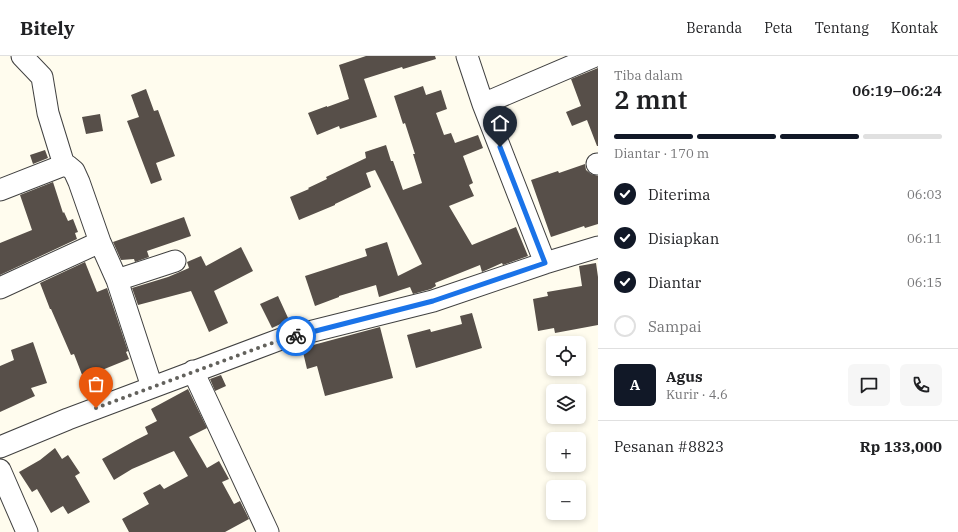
<!DOCTYPE html>
<html lang="id">
<meta charset="utf-8">
<style>
body{margin:0;font-family:"IBM Plex Serif",serif;background:#f6f6f6;color:#202124;height:100vh;display:flex;flex-direction:column;font-size:15px;white-space:nowrap}
*{box-sizing:border-box;margin:0}
p{font-size:13px;color:#757577}
.icon{flex:none;width:22px;height:22px;fill:none;stroke:currentColor;stroke-width:2;stroke-linecap:round;stroke-linejoin:round}
.map{position:relative;flex:1;overflow:hidden}
.side{display:flex;flex-direction:column;background:#fff;width:360px}
.side>*{flex:none}
.tools{position:absolute;left:546px;top:280px;display:grid;gap:8px}
.tools a{display:grid;place-items:center;width:40px;height:40px;border-radius:6px;background:#fff;box-shadow:0 2px 6px #0003;font-size:20px}
.pin{position:absolute;display:grid;place-items:center;width:34px;height:34px;color:#fff;margin:-41px -17px;border-radius:50% 50% 50% 0;rotate:-45deg;box-shadow:0 0 4px #0007}
.pin .icon{rotate:45deg}
.courier{position:absolute;display:grid;place-items:center;width:40px;height:40px;margin:-20px;border:3px solid #1a73e8;border-radius:50%;background:#fff;color:#222;box-shadow:0 1px 5px #0007}
.head em{font-style:normal;font-weight:600}
.head div{display:flex;flex-direction:column-reverse}
.head{display:flex;align-items:center;justify-content:space-between;height:68px;padding:0 16px}
h1{font-size:26px;font-weight:600;line-height:30px}
.bar{display:grid;grid-template-columns:repeat(4,1fr);gap:6px 4px;align-content:center;height:48px;padding:0 16px}
.bar i{height:5px;border-radius:3px;background:#e0e0e0}
.bar .selected{background:#111827}
.bar p{grid-column:span 4}
.line{display:flex;align-items:center;gap:10px;padding:0 16px;border-top:1px solid #e0e0e0}
.line div{flex:1}
.round{display:grid;place-items:center;flex:none;width:42px;height:42px;border-radius:6px;background:#f6f6f6}
ol{padding:0 16px;list-style:none}
li{display:flex;align-items:center;gap:12px;height:44px}
li p{margin-inline-start:auto}
li .icon{padding:4px;border-radius:50%;background:#111827;color:#fff;stroke-width:4}
li:last-child{color:#757577}
li i{width:22px;height:22px;border:2px solid #e0e0e0;border-radius:50%}
header{display:flex;align-items:center;gap:24px;box-sizing:border-box;height:56px;padding:0 20px;background:#fff;border-bottom:1px solid #e0e0e0}
header strong{font-size:19px}
nav{display:flex;gap:22px;margin-inline-start:auto;font-size:14px}
main{display:flex;flex:1;min-height:0}
.map>svg:first-child{display:block}
.building{fill:#574f49}
.lines{fill:none;stroke-linecap:round;stroke-linejoin:round}
.minor-casing{stroke:#414141;stroke-width:23}
.minor{stroke:#fff;stroke-width:21}
.done{stroke:#62615c;stroke-width:4;stroke-dasharray:0 7.2}
.route{stroke:#1a73e8;stroke-width:5}
</style>
<header>
<strong>Bitely</strong>
<nav><a>Beranda</a><a>Peta</a><a>Tentang</a><a>Kontak</a></nav>
</header>
<main>
<div class="map">
<svg width="598" height="476" viewBox="0 0 598 476">
<rect width="100%" height="100%" fill="#fffcee"/>
<path class="building" d="M366 0H435L436 3 403 13 402 11 364 23 377 61 340 73 339 70 317 79 308 57 327 50V51L349 43 339 9Z
M598 12V90H597L587 64 572 70 566 56 581 50 571 23Z
M423 30 426 39 441 34 447 53 436 57 444 79 451 77 455 87 478 79 483 92 463 100 473 127 469 129 474 140 449 150 472 189 516 171 528 200 503 209 502 207 482 216 480 209 435 227 436 230 431 233 413 238 410 231 379 241 376 229 339 240V241L315 250 305 220 367 200 365 193 387 186 398 220 422 208 375 114 366 117 371 131 335 148V149L299 164 290 141 309 133 308 132 327 123 326 121 366 102 365 96 386 89 391 105H393L403 134 422 127 413 98H415L405 67 403 68 394 40Z
M146 33 154 55 158 54 175 100 156 107 162 124 151 128 127 65 139 61 131 39Z
M100 58 103 75 86 78 82 61Z
M45 94 48 102 33 108 30 99Z
M585 108 586 114 591 118 598 120V168L585 172 584 170 551 181 531 124 558 115 559 117Z
M53 126 63 157 64 156 68 165 73 163 78 176 75 177 77 183 0 219V187L32 174 20 139Z
M184 161 191 180 147 195 149 201 135 206 134 203 121 204 113 186Z
M241 191 253 215 214 235 228 267 209 276 191 235 138 249 132 232 168 221 189 212 187 206 201 200 206 210Z
M85 206 97 236 107 232 128 295 126 296 129 303 102 314 110 334 91 342 74 298 71 299 51 253H50L40 227Z
M596 207 598 221V269L555 277 554 272 538 275 533 243 548 240 547 236 582 230 579 210Z
M278 240 289 264 272 272 260 248Z
M472 257 482 292 416 312 407 279 430 273 431 276 462 268 460 260Z
M380 271 393 322 325 340 317 310 307 313 302 292Z
M33 286 47 327 31 332 35 340 0 356V310L14 304 11 294Z
M221 319 226 330 215 335 210 323Z
M188 333 207 372 189 381 207 412 219 405 229 423 222 426 234 448 240 445 249 463 225 476H129L122 463 149 448 143 437 160 428 164 433 188 420 174 395 132 413 114 424 102 403 136 384 148 378 145 371 157 365 151 353Z
M55 392 62 403 68 399 80 417 75 420 90 446 68 458 63 450 51 457 37 433 32 436 19 416 40 404Z"/>
<g class="lines">
<g class="minor-casing">
<path id="minor" d="M22 0 42 21 48 57 64 109
M467 0 483 48 545 207
M483 48 595 0
M597 108H598
M0 134 64 109 68 110 74 115 79 126 100 186 117 224 152 331
M117 224 175 205
M0 232 100 186
M193 315 268 476
M0 391 68 363 281 283 433 245 545 207 598 191
M0 414 27 476"/>
</g>
<use href="#minor" class="minor"/>
</g>
<g class="lines">
<path class="done" d="M96 352 266 289 296 280"/>
<path class="route" d="M296 280 433 245 545 207 500 91"/>
</g>
</svg>
<div class="tools">
<a><svg class="icon" aria-label="locate" viewBox="0 0 24 24"><circle cx="12" cy="12" r="6"/><path d="M12 2v4M12 18v4M2 12h4M18 12h4"/></svg></a>
<a><svg class="icon" aria-label="layers" viewBox="0 0 24 24"><path d="M12 4l9 5-9 5-9-5zM3 14l9 5 9-5"/></svg></a>
<a>+</a>
<a>−</a>
</div>
<div class="pin" style="left:96px;top:352px;background:#ea580c"><svg class="icon" aria-label="bag" viewBox="0 0 24 24"><path d="M5 8h14l-1 12H6zM9 8a3 3 0 0 1 6 0"/></svg></div>
<div class="pin" style="left:500px;top:91px;background:#1f2937"><svg class="icon" aria-label="home" viewBox="0 0 24 24"><path d="M3 11l9-7 9 7M6 9v11h12V9"/></svg></div>
<div class="courier" style="left:296px;top:280px"><svg class="icon" aria-label="bike" viewBox="0 0 24 24"><circle cx="6" cy="16" r="4"/><circle cx="18" cy="16" r="4"/><path d="M6 16l4-8h5l3 8M10 8l3 8H6M13 5h3"/></svg></div>
</div>
<section class="side">
<div class="head"><div><h1>2 mnt</h1><p>Tiba dalam</p></div><em>06:19–06:24</em></div>
<div class="bar"><i class="selected"></i><i class="selected"></i><i class="selected"></i><i></i><p>Diantar · 170 m</p></div>
<ol>
<li><svg class="icon" aria-label="check" viewBox="0 0 24 24"><path d="M5 12l5 5 9-10"/></svg>Diterima<p>06:03</p></li>
<li><svg class="icon" aria-label="check" viewBox="0 0 24 24"><path d="M5 12l5 5 9-10"/></svg>Disiapkan<p>06:11</p></li>
<li><svg class="icon" aria-label="check" viewBox="0 0 24 24"><path d="M5 12l5 5 9-10"/></svg>Diantar<p>06:15</p></li>
<li><i></i>Sampai</li>
</ol>
<div class="line" style="height:72px"><b class="round" style="background:#111827;color:#fff">A</b><div><b>Agus</b><p>Kurir · 4.6</p></div><a class="round"><svg class="icon" aria-label="chat" viewBox="0 0 24 24"><path d="M4 5h16v11H9l-5 4z"/></svg></a><a class="round"><svg class="icon" aria-label="phone" viewBox="0 0 24 24"><path d="M5 4h4l2 5-3 2q2 4 5 5l2-3 5 2v4C11 20 4 13 5 4z"/></svg></a></div>
<div class="line" style="height:52px"><div>Pesanan #8823</div><b>Rp 133,000</b></div>
</section>
</main>
